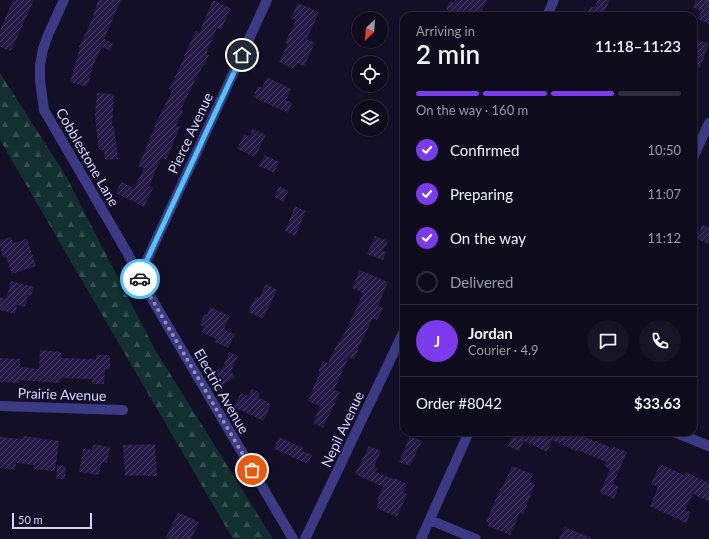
<!DOCTYPE html>
<meta charset="utf-8">
<style>
body{margin:0;font-family:Lato,sans-serif;background:#171425;color:#f1f3f6;height:100vh;display:flex;flex-direction:column;font-size:15px;white-space:nowrap}
*{box-sizing:border-box;margin:0}
p{font-size:13px;color:#9b9ba3}
.icon{flex:none;width:22px;height:22px;fill:none;stroke:currentColor;stroke-width:2;stroke-linecap:round;stroke-linejoin:round}
.map{position:relative;flex:1;overflow:hidden}
.sheet{position:absolute;left:400px;top:12px;width:297px;height:424px;display:flex;flex-direction:column;background:#0e0b1c;border-radius:12px;box-shadow:0 1px 3px #0004,0 0 0 1px #2e2b3b}
.sheet>*{flex:none}
.needle{width:26px;rotate:205deg}
.controls{position:absolute;left:352px;top:12px;display:grid;gap:8px}
.controls a{display:grid;place-items:center;width:36px;height:36px;border-radius:50%;background:#0e0b1c;box-shadow:0 1px 3px #0004,0 0 0 1px #2e2b3b;font-size:20px}
.scale{position:absolute;left:12px;bottom:10px;width:80px;box-sizing:border-box;padding-left:4px;border:2px solid #d9d4ff;border-top:0;font-size:11px;line-height:14px;white-space:nowrap;color:#d9d4ff;-webkit-text-stroke:3px #130f26;paint-order:stroke}
.pin{position:absolute;display:grid;place-items:center;width:34px;height:34px;color:#fff;margin:-17px;border:2px solid #fff;border-radius:50%;box-shadow:0 1px 4px #0007}
.courier{position:absolute;display:grid;place-items:center;width:40px;height:40px;margin:-20px;border:3px solid #4fc3f7;border-radius:50%;background:#fff;color:#222;box-shadow:0 1px 5px #0007}
.head em{font-style:normal;font-weight:600}
.head div{display:flex;flex-direction:column-reverse}
.head{display:flex;align-items:center;justify-content:space-between;height:68px;padding:0 16px}
h1{font-size:26px;font-weight:600;line-height:30px}
.bar{display:grid;grid-template-columns:repeat(4,1fr);gap:6px 4px;align-content:center;height:48px;padding:0 16px}
.bar i{height:5px;border-radius:3px;background:#2e2b3b}
.bar .active{background:#7c3aed}
.bar p{grid-column:span 4}
.line{display:flex;align-items:center;gap:10px;padding:0 16px;border-top:1px solid #2e2b3b}
.line div{flex:1}
.round{display:grid;place-items:center;flex:none;width:42px;height:42px;border-radius:21px;background:#171425}
ol{padding:0 16px;list-style:none}
li{display:flex;align-items:center;gap:12px;height:44px}
li p{margin-inline-start:auto}
li .icon{padding:4px;border-radius:50%;background:#7c3aed;color:#fff;stroke-width:4}
li:last-child{color:#9b9ba3}
li i{width:22px;height:22px;border:2px solid #2e2b3b;border-radius:50%}
.map>svg:first-child{display:block}
.forest{fill:url(#forest-firs)}
.building{fill:url(#building-hatch)}
.lines{fill:none;stroke-linecap:round;stroke-linejoin:round}
.minor{stroke:#3d3a85;stroke-width:10}
.done{stroke:#948fb3;stroke-width:4;stroke-dasharray:0 7.2}
.route{stroke:#4fc3f7;stroke-width:5}
.labels{text-anchor:middle;dominant-baseline:central;stroke-width:3;stroke-linejoin:round;paint-order:stroke}
.street-label{font-size:14px;fill:#d9d4ff;stroke:#130f26}
</style>
<div class="map">
<svg width="709" height="539" viewBox="0 0 709 539">
<defs>
<pattern id="forest-firs" width="22" height="20" patternUnits="userSpaceOnUse"><rect width="22" height="20" fill="#12302f"/><path d="M5 1l3.5 6h-7zM16 11l3.5 6h-7z" fill="#344d4e"/></pattern>
<pattern id="building-hatch" width="6" height="6" patternUnits="userSpaceOnUse"><rect width="6" height="6" fill="#241b47"/><path d="M-1 1l2-2M0 6l6-6M5 7l2-2" fill="none" stroke="#433b63"/></pattern>
</defs>
<rect width="100%" height="100%" fill="#130f26"/>
<path class="forest" d="M0 73 66 176 154 348 273 539H233L0 140Z"/>
<path class="building" d="M13 0H34L11 51 0 47V31Z
M99 0H121L104 39 113 44 110 51 102 47 94 63 87 87 70 82 80 47H79L94 15 93 14Z
M213 0 231 8 221 30 217 28 206 54 209 55 205 65H203L181 109 183 111 176 125 180 127 166 160 161 158 149 186 153 188 144 207 116 193 121 182 134 188 144 168 138 166 155 127H154L172 91 169 89 185 56H184L196 31 199 33Z
M455 0H487L479 16H445L448 10 446 9 450 1 454 3Z
M598 0H610L604 12 612 16H586L591 6 594 8Z
M696 0H709V24L698 19 701 11 693 7Z
M298 3 319 12 307 39 315 43 304 66 297 63 294 69 279 62 288 44 285 43 296 20 291 18Z
M693 38 709 44 700 68 693 65Z
M267 77 291 89 286 100 292 103 288 113 253 97 258 86 262 88Z
M97 93 114 94 112 126H114L118 159 105 160 104 150H99L95 116Z
M253 129 266 135 255 157 237 149 244 134 250 136Z
M265 155 279 162 274 173 259 166Z
M279 186 288 191 284 202 274 197Z
M295 206 306 211 295 236 285 231Z
M702 225 709 227V244L697 239Z
M375 236 388 241 383 251 386 252 383 260 367 254Z
M11 237 13 243 27 239 36 266 12 274 6 257 3 258 0 246V240Z
M360 270 388 282 378 306 383 308 377 320 373 318 357 350 358 351 354 359 349 357 334 390 340 392 323 428 313 423 320 406 308 401 320 372 318 371 323 361 328 363 338 342H340L351 320 363 293 352 288Z
M11 281 34 287 31 296 28 295 25 307 17 305 15 314 0 310V297L6 299Z
M266 284 277 290 263 319 248 312 255 297 259 298Z
M210 307 230 316 224 329 235 334 228 348 215 342 216 339 201 332 204 327 200 325 204 314 207 315Z
M40 350 61 352V358L96 359V355H110V369H105L104 384H92V379L60 378V383L19 380V383L0 382V358L20 359V367L39 369Z
M229 352 238 356 231 371 235 377 222 386 213 373 223 367Z
M252 389 260 393 258 397 271 404 263 421 234 407 241 393 248 396Z
M505 432H573L612 448 613 446 627 452 613 484 619 487 614 499 600 493 610 469 604 466 606 462 578 450V452L552 440 547 452 524 441 519 451 508 446 513 436Z
M24 436 59 441 55 471 33 469 34 465 16 463 15 470 0 468V437L23 439Z
M410 436 422 441 410 466 399 462Z
M279 437 303 448 302 451 312 455 308 464 274 449Z
M93 444 110 447 107 463 102 462 99 475 79 472 83 448 92 450Z
M155 444 157 476H148V475L125 476 123 445Z
M369 446 381 451 374 467 377 468 375 472 393 479 394 478 407 484 403 492 407 494 397 517 376 508 379 501 377 500 383 487 355 474Z
M660 464 684 475 686 472 709 483V502L693 494 685 510 691 512 686 523 650 506 658 487 651 484Z
M57 465 66 466 65 479H56Z
M512 466 533 474 530 482 535 484 523 515 520 513 510 535 488 526 489 524 486 522 501 487 502 488Z
M178 512 199 522 191 539H165Z
M565 527 593 539H559Z"/>
<g class="lines">
<path class="minor" d="M64 0 48 35 43 49 40 65V80L44 110 128 254 139 277 293 539
M547 16 554 0
M693 158 709 123
M139 277 267 0
M0 406 123 410
M674 432 709 446
M430 520 476 539
M305 539 404 331
M421 539 469 432"/>
</g>
<g class="lines">
<path class="done" d="M140 279 252 470"/>
<path class="route" d="M140 279 139 277 242 55"/>
</g>
<g class="labels">
<g class="street-label">
<text transform="translate(190 133) rotate(-65)">Pierce Avenue</text>
<text transform="translate(88 157) rotate(60)">Cobblestone Lane</text>
<text transform="translate(222 391) rotate(60)">Electric Avenue</text>
<text transform="translate(62 394) rotate(2)">Prairie Avenue</text>
<text transform="translate(342 429) rotate(-65)">Nepil Avenue</text>
</g>
</g>
</svg>
<div class="controls">
<a><svg class="needle" viewBox="-14 -14 28 28"><path d="M0-13l5 13h-10z" fill="#e53935"/><path d="M0 13l5-13h-10z" fill="#9b9ba3"/></svg></a>
<a><svg class="icon" aria-label="locate" viewBox="0 0 24 24"><circle cx="12" cy="12" r="6"/><path d="M12 2v4M12 18v4M2 12h4M18 12h4"/></svg></a>
<a><svg class="icon" aria-label="layers" viewBox="0 0 24 24"><path d="M12 4l9 5-9 5-9-5zM3 14l9 5 9-5"/></svg></a>
</div>
<div class="scale">50 m</div>
<div class="pin" style="left:252px;top:470px;background:#ea580c"><svg class="icon" aria-label="bag" viewBox="0 0 24 24"><path d="M5 8h14l-1 12H6zM9 8a3 3 0 0 1 6 0"/></svg></div>
<div class="pin" style="left:242px;top:55px;background:#1f2937"><svg class="icon" aria-label="home" viewBox="0 0 24 24"><path d="M3 11l9-7 9 7M6 9v11h12V9"/></svg></div>
<div class="courier" style="left:140px;top:279px"><svg class="icon" aria-label="car" viewBox="0 0 24 24"><path d="M5 17H2v-5l4-1 3-4h7l3 4 3 1v5h-3M9 17h6M6 11h13"/><circle cx="7" cy="17" r="2"/><circle cx="17" cy="17" r="2"/></svg></div>
<section class="sheet">
<div class="head"><div><h1>2 min</h1><p>Arriving in</p></div><em>11:18–11:23</em></div>
<div class="bar"><i class="active"></i><i class="active"></i><i class="active"></i><i></i><p>On the way · 160 m</p></div>
<ol>
<li><svg class="icon" aria-label="check" viewBox="0 0 24 24"><path d="M5 12l5 5 9-10"/></svg>Confirmed<p>10:50</p></li>
<li><svg class="icon" aria-label="check" viewBox="0 0 24 24"><path d="M5 12l5 5 9-10"/></svg>Preparing<p>11:07</p></li>
<li><svg class="icon" aria-label="check" viewBox="0 0 24 24"><path d="M5 12l5 5 9-10"/></svg>On the way<p>11:12</p></li>
<li><i></i>Delivered</li>
</ol>
<div class="line" style="height:72px"><b class="round" style="background:#7c3aed;color:#fff">J</b><div><b>Jordan</b><p>Courier · 4.9</p></div><a class="round"><svg class="icon" aria-label="chat" viewBox="0 0 24 24"><path d="M4 5h16v11H9l-5 4z"/></svg></a><a class="round"><svg class="icon" aria-label="phone" viewBox="0 0 24 24"><path d="M5 4h4l2 5-3 2q2 4 5 5l2-3 5 2v4C11 20 4 13 5 4z"/></svg></a></div>
<div class="line" style="height:52px"><div>Order #8042</div><b>$33.63</b></div>
</section>
</div>
